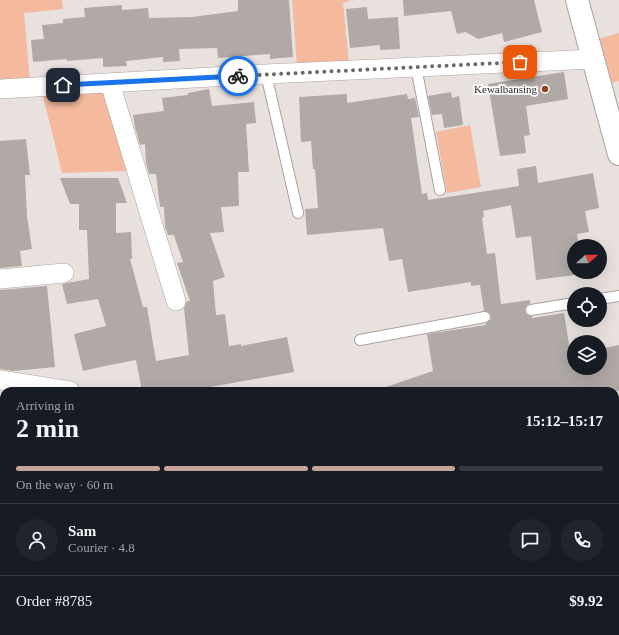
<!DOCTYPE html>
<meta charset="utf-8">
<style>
body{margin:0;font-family:"Times New Roman",serif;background:#20242c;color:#f1f3f6;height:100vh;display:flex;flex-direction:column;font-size:15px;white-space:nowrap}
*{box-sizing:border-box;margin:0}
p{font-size:13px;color:#9ea1a6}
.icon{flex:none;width:22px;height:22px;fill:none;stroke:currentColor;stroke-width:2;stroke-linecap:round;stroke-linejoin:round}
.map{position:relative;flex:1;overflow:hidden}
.details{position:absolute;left:0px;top:387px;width:619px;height:248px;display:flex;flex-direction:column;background:#171b24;border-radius:12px 12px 0 0;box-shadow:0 4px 16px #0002}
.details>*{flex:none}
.needle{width:26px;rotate:69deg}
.buttons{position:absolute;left:567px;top:239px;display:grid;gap:8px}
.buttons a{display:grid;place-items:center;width:40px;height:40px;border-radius:50%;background:#171b24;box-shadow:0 4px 16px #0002;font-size:20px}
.pin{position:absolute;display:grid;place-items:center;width:34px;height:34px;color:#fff;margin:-17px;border-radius:8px;box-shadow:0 2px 6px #0006}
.courier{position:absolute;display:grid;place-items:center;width:40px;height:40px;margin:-20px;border:3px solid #1a73e8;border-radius:50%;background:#fff;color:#222;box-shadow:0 1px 5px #0007}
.headline em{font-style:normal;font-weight:700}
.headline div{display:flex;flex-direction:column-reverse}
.headline{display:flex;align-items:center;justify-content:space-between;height:68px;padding:0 16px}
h1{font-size:26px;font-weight:700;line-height:30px}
.bar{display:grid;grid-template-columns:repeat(4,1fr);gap:6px 4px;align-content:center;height:48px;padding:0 16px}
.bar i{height:5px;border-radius:3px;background:#363941}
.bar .on{background:#c3a496}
.bar p{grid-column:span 4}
.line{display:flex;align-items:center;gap:10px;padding:0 16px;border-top:1px solid #363941}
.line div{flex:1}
.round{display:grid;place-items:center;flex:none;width:42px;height:42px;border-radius:21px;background:#20242c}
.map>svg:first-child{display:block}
.green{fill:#f5b99e}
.building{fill:#b0a9a6}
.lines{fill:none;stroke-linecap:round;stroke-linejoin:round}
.service-casing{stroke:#aaa3a0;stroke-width:12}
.minor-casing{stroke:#aaa3a0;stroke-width:20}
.tertiary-casing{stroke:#aaa3a0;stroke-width:24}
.service{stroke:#fff;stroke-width:10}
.minor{stroke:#fff;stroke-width:19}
.tertiary{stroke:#fff;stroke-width:22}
.done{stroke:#6e6968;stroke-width:4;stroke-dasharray:0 7.2}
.route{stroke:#1a73e8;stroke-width:5}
.poi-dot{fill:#8b4421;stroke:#fff;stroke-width:1.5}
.labels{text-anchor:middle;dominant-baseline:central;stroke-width:3.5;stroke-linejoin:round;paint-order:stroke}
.poi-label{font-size:11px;fill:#2c2928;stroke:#fff;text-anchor:end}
</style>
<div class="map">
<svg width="619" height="635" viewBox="0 0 619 635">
<rect width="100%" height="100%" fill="#e9e1de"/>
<path class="green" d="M0 0H62L63 9 24 13 30 81 0 83Z
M292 0H352L343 3 349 63 297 66Z
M619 33V81L612 83 599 39Z
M102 87 131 171 62 173 42 92Z
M470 125 481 187 447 193 436 132Z
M13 631H273L274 635H14Z"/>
<path class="building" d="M238 0H289L293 57 270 59V54L218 58 217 48 179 49 180 61 163 62V57L126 61 127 66 103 67V58L67 61V59L33 62 31 40 44 39 42 25 63 23V19L85 17 84 8 122 5V10L148 8 149 18 192 17 238 11Z
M403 0H534L542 32 504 42 502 33 478 39 466 32 457 34 451 11 404 16Z
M367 7 368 19 398 17 400 49 380 50V45L350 48 346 9Z
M564 72 568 99 526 106 530 135 524 136 526 153 500 156 488 84Z
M209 89 212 106 254 102 256 123 246 124 249 172H238L239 206 221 207 224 232 210 233 225 277 213 281 216 315 225 314 229 346 241 344V346L287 337 294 372 188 391H142L136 360 105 366 83 371 74 334 106 326 98 299 67 304 62 284 89 279 87 230H79V204H70L60 178H118L127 203H116V233L131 232 132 259H130L143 307H147L156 361 189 355 184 308 187 301H190L177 263 183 262 174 235H168L165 227 164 207H160L156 174H149L146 163 145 144 140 145 135 127 133 115 164 111 162 98 188 95V93Z
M451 92 452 98 459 96 463 125 444 128 442 114 432 115 428 96Z
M347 94V103L407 94 408 99 415 98 419 117 411 118 422 194 427 193 428 200 519 186 517 169 536 166 538 183 593 173 599 208 585 211 589 232 577 234 579 246H574V272H582V274L536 280 531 236 516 238 511 205 483 211 484 217 482 218 487 254 495 253 501 304 530 300V304L527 305 525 311 526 314 532 316V318L564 313 571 357 574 356V368H600V349L619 345V391H383V388L433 371 427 334 486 325V323L491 320V316L490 313 484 311 480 285 471 286V282L408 292 402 259 389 261 383 228 307 235 305 209 318 208 315 169H313L311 141 301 142 299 97Z
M26 139 30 175H25L27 217 32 249 20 251 22 266 0 268V141Z
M47 286 55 367 13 371 0 369V290Z"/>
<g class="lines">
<g class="service-casing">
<path id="service" d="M416 67 440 190
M266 74 298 213
M600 299 619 296
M531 310 574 303
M360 340 485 317"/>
</g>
<g class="minor-casing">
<path id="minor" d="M110 83 176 301
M0 89 266 74 593 59
M0 279 64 273
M0 380 70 391
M615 490 619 504
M0 516 4 517
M0 588 4 610
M615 619 619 618
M8 631 9 635
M504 635 531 631"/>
</g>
<g class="tertiary-casing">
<path id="tertiary" d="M577 0 619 154"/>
</g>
<use href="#service" class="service"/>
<use href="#minor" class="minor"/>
<use href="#tertiary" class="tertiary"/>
</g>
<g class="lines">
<path class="done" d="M238 76 520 62"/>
<path class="route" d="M63 85 238 76"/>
</g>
<circle class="poi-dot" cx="545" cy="89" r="4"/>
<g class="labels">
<g class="poi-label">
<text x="537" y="89">Kewalbansing</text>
</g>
</g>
</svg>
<div class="buttons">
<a><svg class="needle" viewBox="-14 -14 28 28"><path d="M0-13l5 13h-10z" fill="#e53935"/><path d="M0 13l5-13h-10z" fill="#9ea1a6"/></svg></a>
<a><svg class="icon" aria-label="locate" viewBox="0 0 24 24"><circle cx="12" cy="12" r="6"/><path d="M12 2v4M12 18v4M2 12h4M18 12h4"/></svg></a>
<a><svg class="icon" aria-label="layers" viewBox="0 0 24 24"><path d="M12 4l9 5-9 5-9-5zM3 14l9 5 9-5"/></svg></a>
</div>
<div class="pin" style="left:520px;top:62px;background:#ea580c"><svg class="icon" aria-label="bag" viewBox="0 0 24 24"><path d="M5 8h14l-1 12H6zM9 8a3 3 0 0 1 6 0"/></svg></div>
<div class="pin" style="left:63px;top:85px;background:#1f2937"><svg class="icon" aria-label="home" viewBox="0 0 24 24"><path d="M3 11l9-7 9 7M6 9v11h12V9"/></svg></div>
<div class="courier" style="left:238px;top:76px"><svg class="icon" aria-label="bike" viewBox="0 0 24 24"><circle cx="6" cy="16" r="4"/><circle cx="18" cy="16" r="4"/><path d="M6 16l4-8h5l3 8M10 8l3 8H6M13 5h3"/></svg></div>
<section class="details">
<div class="headline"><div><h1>2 min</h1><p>Arriving in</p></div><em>15:12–15:17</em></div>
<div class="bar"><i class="on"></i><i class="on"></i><i class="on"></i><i></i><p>On the way · 60 m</p></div>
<div class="line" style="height:72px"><a class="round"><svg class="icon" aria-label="person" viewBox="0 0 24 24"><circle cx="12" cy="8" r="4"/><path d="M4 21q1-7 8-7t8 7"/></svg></a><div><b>Sam</b><p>Courier · 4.8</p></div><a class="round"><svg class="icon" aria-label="chat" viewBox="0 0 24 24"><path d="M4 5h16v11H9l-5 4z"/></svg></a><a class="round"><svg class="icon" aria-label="phone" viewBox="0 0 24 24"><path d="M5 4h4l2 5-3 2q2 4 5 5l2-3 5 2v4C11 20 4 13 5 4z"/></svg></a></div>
<div class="line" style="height:52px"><div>Order #8785</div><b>$9.92</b></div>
</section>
</div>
